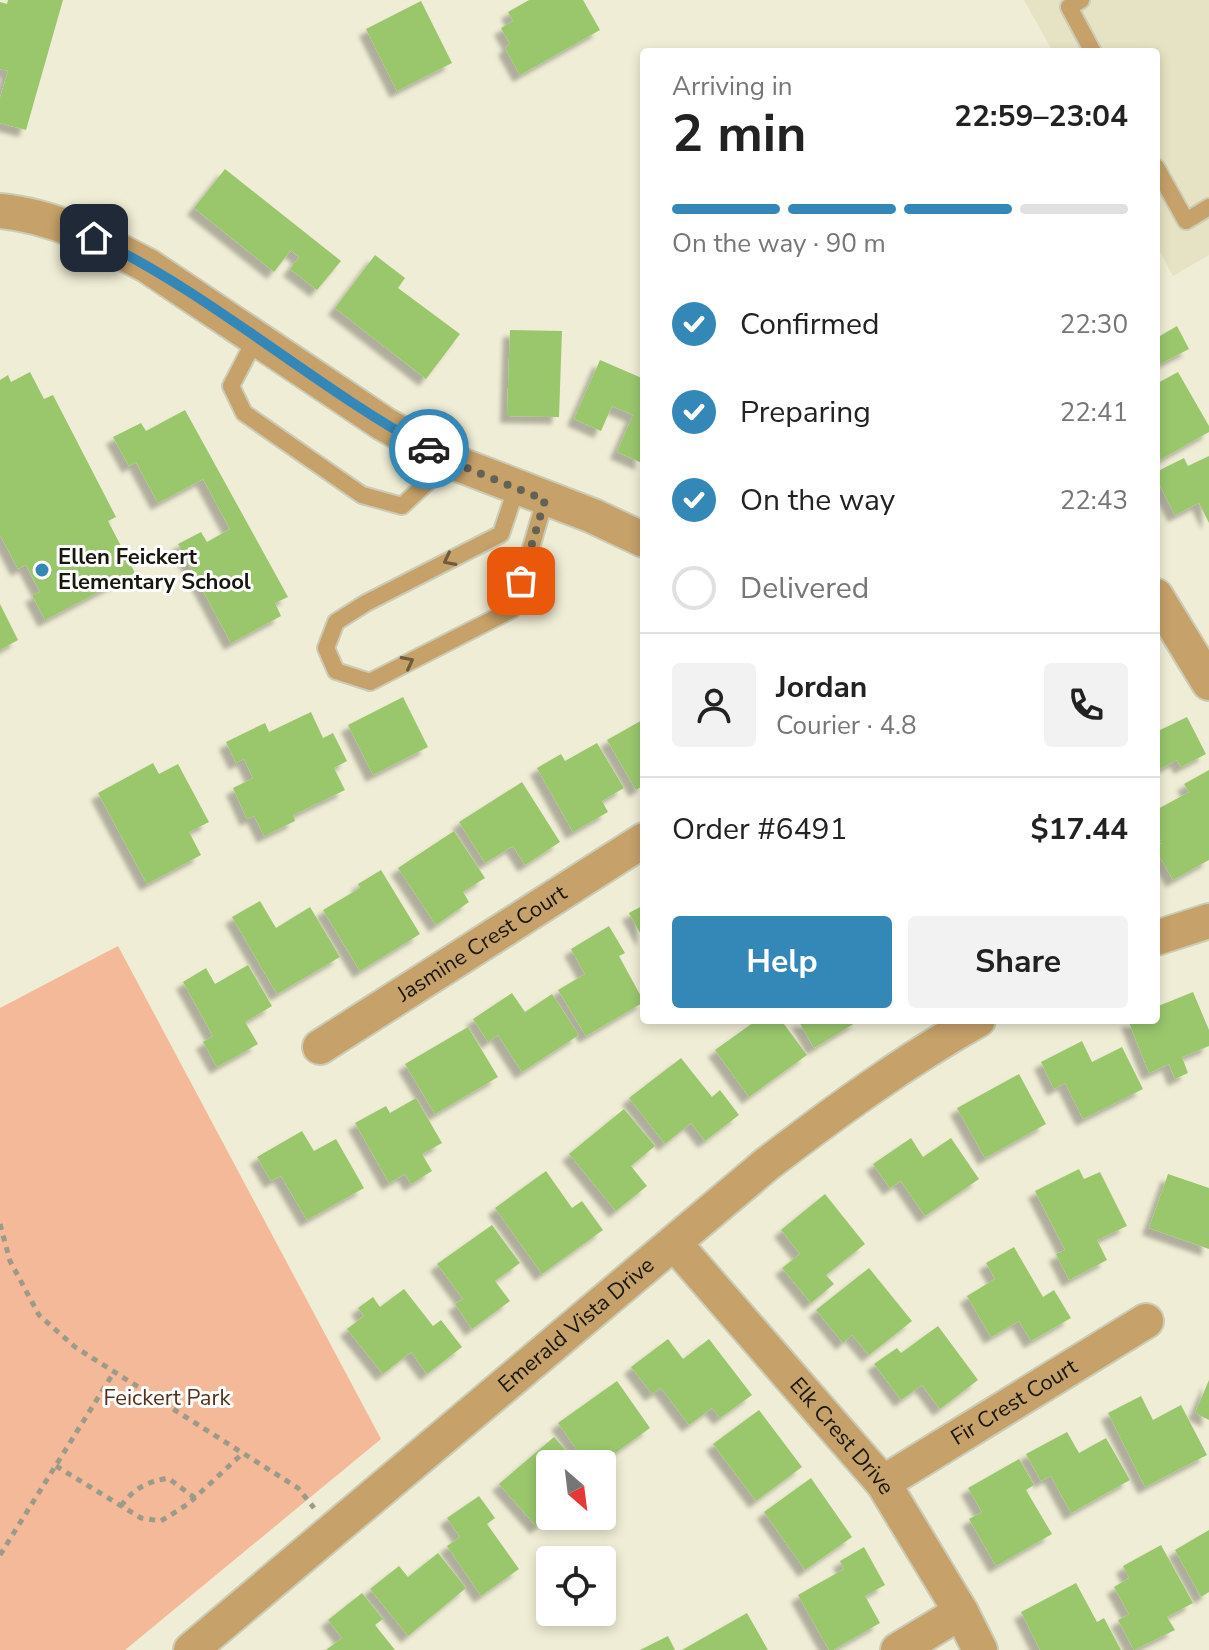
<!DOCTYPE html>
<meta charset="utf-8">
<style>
body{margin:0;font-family:"Nunito Sans",sans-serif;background:#f2f2f2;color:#222;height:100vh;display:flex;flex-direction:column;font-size:30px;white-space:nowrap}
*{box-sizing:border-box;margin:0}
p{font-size:26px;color:#767676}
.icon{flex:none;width:44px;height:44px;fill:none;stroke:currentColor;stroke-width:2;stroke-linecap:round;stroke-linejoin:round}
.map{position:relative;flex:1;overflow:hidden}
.drawer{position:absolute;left:640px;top:48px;width:520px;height:976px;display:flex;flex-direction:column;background:#fff;border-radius:8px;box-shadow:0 4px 12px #0003}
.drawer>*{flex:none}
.needle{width:52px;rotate:152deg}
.tools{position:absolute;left:536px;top:1450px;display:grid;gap:16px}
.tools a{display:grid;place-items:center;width:80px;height:80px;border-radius:8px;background:#fff;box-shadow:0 4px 12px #0003;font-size:40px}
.pin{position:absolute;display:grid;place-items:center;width:68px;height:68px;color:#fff;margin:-34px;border-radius:16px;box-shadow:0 4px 12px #0006}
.courier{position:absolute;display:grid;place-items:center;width:80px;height:80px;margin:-40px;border:6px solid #3388b8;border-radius:50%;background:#fff;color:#222;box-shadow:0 2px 10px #0007}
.summary em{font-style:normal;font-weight:700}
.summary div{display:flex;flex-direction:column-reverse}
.summary{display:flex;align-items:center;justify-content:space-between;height:136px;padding:0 32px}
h1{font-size:52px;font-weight:700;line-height:60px}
.bar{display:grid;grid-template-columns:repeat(4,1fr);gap:12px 8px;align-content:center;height:96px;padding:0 32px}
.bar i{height:10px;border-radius:6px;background:#e0e0e0}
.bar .on{background:#3388b8}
.bar p{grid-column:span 4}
.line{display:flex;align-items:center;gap:20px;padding:0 32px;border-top:2px solid #e0e0e0}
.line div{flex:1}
.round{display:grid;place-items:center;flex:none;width:84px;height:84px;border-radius:8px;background:#f2f2f2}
ol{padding:0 32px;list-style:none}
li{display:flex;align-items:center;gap:24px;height:88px}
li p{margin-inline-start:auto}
li .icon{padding:8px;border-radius:50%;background:#3388b8;color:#fff;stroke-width:4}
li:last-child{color:#767676}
li i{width:44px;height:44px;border:4px solid #e0e0e0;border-radius:50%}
.cta{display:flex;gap:16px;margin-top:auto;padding:16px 32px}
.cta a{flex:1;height:92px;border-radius:8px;background:#3388b8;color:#fff;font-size:32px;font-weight:700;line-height:92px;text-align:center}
.cta a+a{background:#f2f2f2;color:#222}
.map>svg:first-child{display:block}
.built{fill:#e5e3c3}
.green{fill:#f4b998}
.building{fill:#9ac76c;filter:url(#shadow)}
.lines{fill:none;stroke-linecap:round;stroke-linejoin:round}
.lane-casing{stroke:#cccbb5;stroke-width:20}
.street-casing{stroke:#cccbb5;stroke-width:38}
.path{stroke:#9c9b89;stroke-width:5;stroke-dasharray:6 6;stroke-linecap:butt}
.lane{stroke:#c6a169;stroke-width:16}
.street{stroke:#c6a169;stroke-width:34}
.oneway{stroke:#6e5c3c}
.done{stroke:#636254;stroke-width:8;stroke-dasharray:0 14.4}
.route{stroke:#3388b8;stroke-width:10}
.poi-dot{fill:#3388b8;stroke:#fff;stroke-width:3}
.labels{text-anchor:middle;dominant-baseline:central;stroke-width:6;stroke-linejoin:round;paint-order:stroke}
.poi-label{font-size:22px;font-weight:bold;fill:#17170e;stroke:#fff;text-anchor:start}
.street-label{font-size:22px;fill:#17170e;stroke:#fff}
.park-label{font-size:22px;fill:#55301a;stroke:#fff}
</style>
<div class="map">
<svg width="1209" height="1650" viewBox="0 0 1209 1650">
<defs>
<filter id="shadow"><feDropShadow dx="-7" dy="7" stdDeviation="2" flood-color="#0004"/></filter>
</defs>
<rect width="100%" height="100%" fill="#efedd5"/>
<path class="built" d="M1024 0H1209V255L1173 276 1156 244V52H1053Z"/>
<path class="green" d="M118 946 381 1439 125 1650H0V1008Z"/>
<path class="building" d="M8 0H63L26 130 0 123V98L8 71 0 69V2L7 4Z
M529 0H583L600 30 520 75 505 48 510 44 501 28 513 21 508 12Z
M421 1 452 63 397 91 366 29Z
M225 169 341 261 317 290 290 269 299 257 291 250 274 272 194 208Z
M375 255 405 278 398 288 460 334 426 379 335 308Z
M1177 326 1189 349 1156 366V329L1160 336Z
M510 330 562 331 559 417 507 416Z
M600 360 644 379 642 463 617 452 633 415 612 406 601 431 574 419Z
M30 372 44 399 53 395 116 517 108 521 135 573 45 620 32 595 40 592 26 565 18 569 0 535V380L8 375 11 382Z
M1178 372 1209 426V432L1156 462V384Z
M185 410 288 597 275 603 281 616 231 643 178 544 201 532 207 542 230 529 203 479 158 503 136 462 129 466 113 437 141 423 146 431Z
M1209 456V523L1199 503 1175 515 1156 478V472L1184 458 1188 466Z
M0 604 18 640 0 650Z
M403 697 428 747 373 775 348 725Z
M311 712 323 738 333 733 347 761 334 768 345 790 293 815 295 821 264 836 254 816 247 819 233 788 253 778 244 759 236 763 226 742 265 723 269 732Z
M1187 717 1206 754 1181 767 1177 760 1156 771V732Z
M644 719V785L636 790 607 740Z
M597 743 624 788 602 801 608 812 573 832 537 768 561 754 565 761Z
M153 763 159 774 178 764 209 822 189 832 201 855 147 884 98 793Z
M1209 770V860L1173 880 1156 850V846L1162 843 1156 832V810L1189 792 1184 784Z
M522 782 560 842 525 865 513 846 485 863 459 822Z
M454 831 485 878 463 892 469 902 436 925 398 868Z
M381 870 420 934 360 971 323 910 360 888 358 884Z
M260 901 276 928 310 907 340 957 277 994 232 917Z
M644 905V940L629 913Z
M609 926 625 953 619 956 644 1002 586 1036 558 990 585 974 571 949Z
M248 965 272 1006 245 1022 258 1044 217 1067 203 1042 213 1036 183 982 206 968 215 984Z
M1193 992 1209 1030V1046L1182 1057 1188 1073 1175 1079 1169 1064 1149 1073 1128 1020H1156V1007Z
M512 993 525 1012 552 994 579 1035 522 1072 498 1035 488 1042 473 1019Z
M757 1020H781L807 1055 749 1097 715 1050Z
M798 1020H860L814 1048Z
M468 1027 498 1077 435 1114 405 1064Z
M1082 1041 1092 1062 1122 1047 1143 1089 1083 1119 1065 1083 1054 1089 1041 1062Z
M681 1058 712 1097 720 1090 739 1115 705 1141 691 1123 665 1144 629 1098Z
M1019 1074 1046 1124 985 1158 957 1108Z
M416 1098 442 1143 422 1154 432 1171 411 1184 405 1174 389 1183 355 1123 386 1106 390 1113Z
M624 1109 655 1146 631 1166 647 1186 616 1211 569 1154Z
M302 1131 314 1151 336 1139 364 1188 307 1220 281 1176 271 1181 257 1157Z
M911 1138 923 1157 951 1138 979 1179 925 1216 901 1181 890 1188 873 1164Z
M1079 1169 1084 1179 1100 1172 1127 1226 1097 1240 1107 1260 1069 1280 1056 1254 1065 1250 1035 1191Z
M546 1171 572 1208 582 1201 603 1230 542 1274 495 1208Z
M1168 1174 1209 1188V1249L1149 1228Z
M825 1194 865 1244 826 1275 834 1284 811 1303 782 1268 800 1254 781 1230Z
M492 1225 520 1263 495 1281 510 1301 472 1329 455 1304 463 1299 437 1264Z
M1014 1247 1043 1297 1054 1290 1071 1318 1031 1341 1019 1321 991 1337 967 1296 995 1279 986 1263Z
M869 1268 912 1321 869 1355 852 1335 843 1343 816 1310Z
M404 1289 433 1326 441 1320 462 1347 427 1374 411 1352 383 1374 347 1329 364 1316 358 1308 373 1297 380 1307Z
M938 1326 978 1380 940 1409 922 1385 901 1400 874 1364 897 1348 901 1353Z
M668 1339 683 1359 709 1339 752 1395 720 1418 712 1408 689 1425 661 1388 652 1394 631 1367Z
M1209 1380V1420L1195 1413Z
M617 1381 650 1428 600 1464H587L558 1423Z
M1141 1396 1153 1420 1181 1405 1207 1455 1145 1487 1108 1413Z
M759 1410 802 1467 756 1501 713 1444Z
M1067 1432 1079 1453 1106 1438 1130 1480 1071 1513 1051 1476 1041 1481 1026 1454Z
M554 1437 578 1464H550V1516L537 1527 499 1484Z
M1019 1459 1034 1485 1026 1490 1052 1534 996 1566 969 1519 982 1512 968 1488Z
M811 1478 852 1537 805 1570 764 1512Z
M479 1496 495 1518 487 1524 519 1569 481 1596 447 1546 460 1537 447 1518Z
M1209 1530V1592L1201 1597 1175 1550Z
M1161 1545 1193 1603 1167 1617 1175 1630 1134 1650 1118 1620 1129 1614 1114 1587 1129 1578 1123 1566Z
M864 1547 885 1585 865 1596 880 1623 833 1650H829L798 1595 844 1569 840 1561Z
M438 1553 466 1588 408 1636 370 1589 399 1566 408 1577Z
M1076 1583 1097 1622 1104 1618 1121 1650H1040L1021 1612Z
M362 1593 383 1619 375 1625 395 1650H326L342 1638 328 1620Z
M747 1613 768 1650H682Z
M668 1636 675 1650H640Z"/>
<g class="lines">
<g class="lane-casing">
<path id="lane" d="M1081 0 1069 7 1093 52
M1156 167 1186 221 1209 207
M256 338 231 386 244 413 362 495 402 506 450 461
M516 489 501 534 366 603 336 622 326 648 336 671 370 682 513 609 545 500"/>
</g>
<g class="street-casing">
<g id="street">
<path d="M0 211C54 216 101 241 148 266L384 424 450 461 593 516 644 540"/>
<path d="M1156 596 1209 683"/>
<path d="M1156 938 1209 921"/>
<path id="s1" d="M320 1047 644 840"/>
<path id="s2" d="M674 1243 883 1483 961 1612 980 1650"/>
<path id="s3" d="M883 1483 1146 1321"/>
<path id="s4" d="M191 1650 767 1164C835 1112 903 1062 978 1020"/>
<path d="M898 1650 961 1612"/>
</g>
</g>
<path class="path" d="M0 1224 10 1261 39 1315 75 1347 298 1488 314 1508
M56 1466 141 1518 161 1521 188 1504 243 1453
M121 1506C134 1488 147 1482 168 1478L195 1498
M0 1555 114 1372"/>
<use href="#lane" class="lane"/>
<use href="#street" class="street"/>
</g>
<defs><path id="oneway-chevron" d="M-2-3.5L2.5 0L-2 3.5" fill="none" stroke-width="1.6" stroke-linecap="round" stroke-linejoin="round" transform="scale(2)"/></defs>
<g class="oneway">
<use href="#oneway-chevron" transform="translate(449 560) rotate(153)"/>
<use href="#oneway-chevron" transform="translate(408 662) rotate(-27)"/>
</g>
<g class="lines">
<path class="done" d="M429 449 450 461 545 500 521 581"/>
<path class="route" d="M94 238C213 295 313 386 429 449"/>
</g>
<circle class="poi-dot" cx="42" cy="570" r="8"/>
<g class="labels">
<g class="poi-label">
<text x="58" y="557">Ellen Feickert<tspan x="58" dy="25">Elementary School</tspan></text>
</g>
<g class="street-label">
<text stroke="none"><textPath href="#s1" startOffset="192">Jasmine Crest Court</textPath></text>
<text stroke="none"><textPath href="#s4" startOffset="504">Emerald Vista Drive</textPath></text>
<text stroke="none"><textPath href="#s3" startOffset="154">Fir Crest Court</textPath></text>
<text stroke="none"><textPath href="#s2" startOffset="256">Elk Crest Drive</textPath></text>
</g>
<g class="park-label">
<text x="167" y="1398">Feickert Park</text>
</g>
</g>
</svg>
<div class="tools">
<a><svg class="needle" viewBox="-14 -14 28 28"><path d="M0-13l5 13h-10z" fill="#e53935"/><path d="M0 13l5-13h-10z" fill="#767676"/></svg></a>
<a><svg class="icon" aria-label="locate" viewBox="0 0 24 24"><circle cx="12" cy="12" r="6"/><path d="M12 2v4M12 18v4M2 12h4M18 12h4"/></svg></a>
</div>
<div class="pin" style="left:521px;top:581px;background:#ea580c"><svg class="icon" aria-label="bag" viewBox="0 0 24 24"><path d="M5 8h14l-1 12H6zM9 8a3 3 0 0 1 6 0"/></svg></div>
<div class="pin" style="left:94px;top:238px;background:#1f2937"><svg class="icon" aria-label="home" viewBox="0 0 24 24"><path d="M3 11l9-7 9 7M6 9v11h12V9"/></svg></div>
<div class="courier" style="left:429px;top:449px"><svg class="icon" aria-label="car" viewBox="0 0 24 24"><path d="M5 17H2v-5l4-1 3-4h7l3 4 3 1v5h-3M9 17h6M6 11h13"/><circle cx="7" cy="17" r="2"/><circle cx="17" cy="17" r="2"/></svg></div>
<section class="drawer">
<div class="summary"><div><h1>2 min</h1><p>Arriving in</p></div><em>22:59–23:04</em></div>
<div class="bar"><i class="on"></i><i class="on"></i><i class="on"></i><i></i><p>On the way · 90 m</p></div>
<ol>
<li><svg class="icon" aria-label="check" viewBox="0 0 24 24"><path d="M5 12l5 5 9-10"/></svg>Confirmed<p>22:30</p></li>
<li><svg class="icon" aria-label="check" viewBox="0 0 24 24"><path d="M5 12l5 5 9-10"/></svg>Preparing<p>22:41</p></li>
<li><svg class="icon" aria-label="check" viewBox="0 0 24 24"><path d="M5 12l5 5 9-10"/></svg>On the way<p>22:43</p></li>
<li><i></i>Delivered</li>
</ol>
<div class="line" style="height:144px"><a class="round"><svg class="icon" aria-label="person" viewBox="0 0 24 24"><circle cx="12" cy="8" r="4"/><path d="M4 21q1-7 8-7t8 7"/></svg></a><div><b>Jordan</b><p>Courier · 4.8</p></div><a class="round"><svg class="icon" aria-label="phone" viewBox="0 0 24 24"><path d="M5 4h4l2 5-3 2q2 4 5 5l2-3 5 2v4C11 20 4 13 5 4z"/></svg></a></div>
<div class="line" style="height:104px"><div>Order #6491</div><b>$17.44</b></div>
<div class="cta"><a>Help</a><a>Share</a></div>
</section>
</div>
